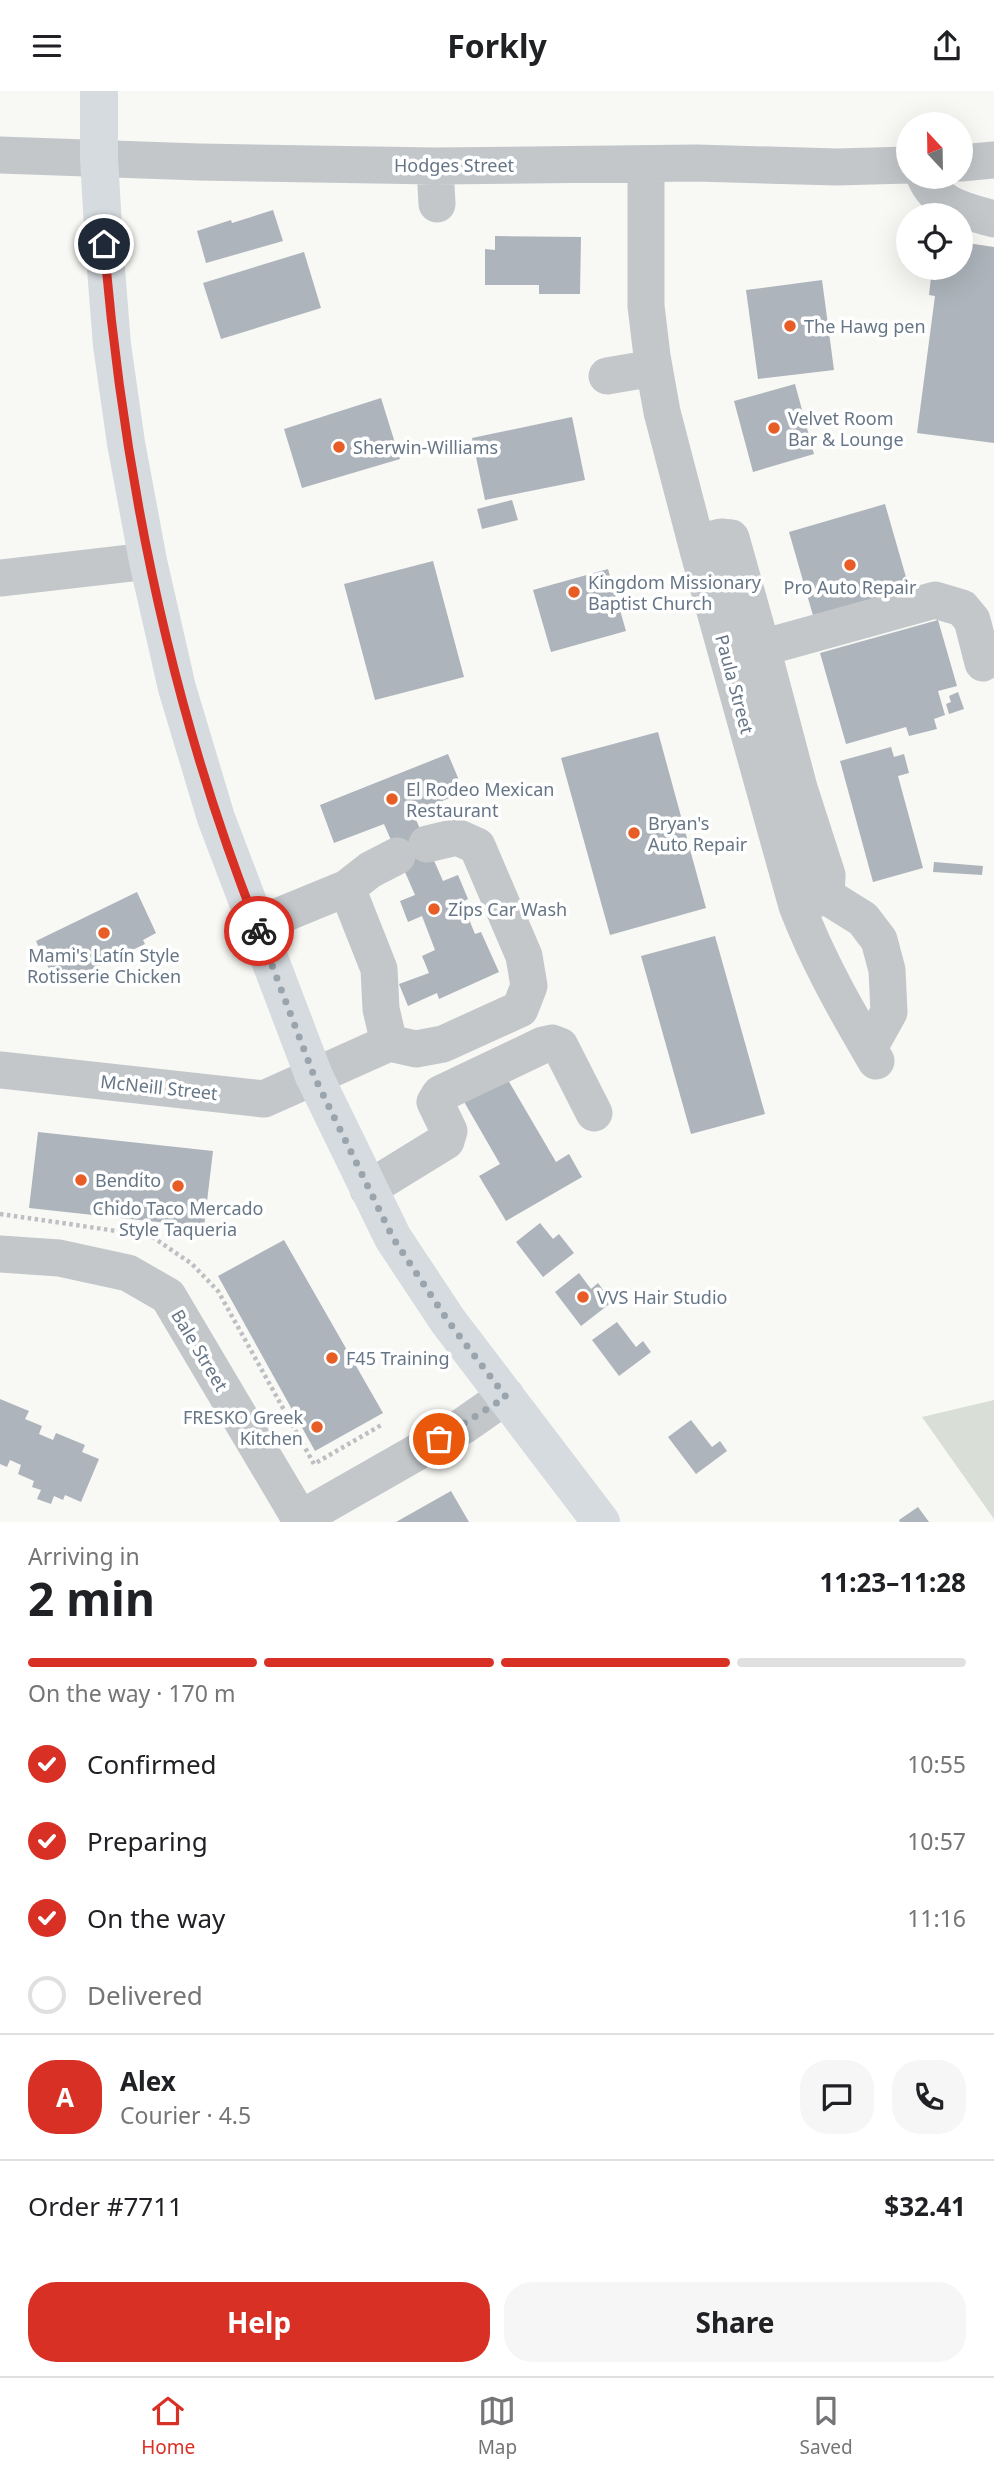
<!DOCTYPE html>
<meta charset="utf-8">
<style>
body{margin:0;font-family:"Noto Sans",sans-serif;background:#f6f6f6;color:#202124;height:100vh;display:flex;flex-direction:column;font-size:26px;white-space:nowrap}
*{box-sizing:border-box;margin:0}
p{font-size:23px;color:#757577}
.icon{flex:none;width:38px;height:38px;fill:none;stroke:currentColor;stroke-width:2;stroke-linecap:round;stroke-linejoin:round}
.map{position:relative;height:1431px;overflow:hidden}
.details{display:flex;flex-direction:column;background:#fff;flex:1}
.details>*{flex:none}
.needle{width:46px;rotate:338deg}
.buttons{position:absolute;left:896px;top:21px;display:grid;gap:14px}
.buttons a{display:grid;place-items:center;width:77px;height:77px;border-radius:50%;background:#fff;box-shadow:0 7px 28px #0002;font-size:35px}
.pin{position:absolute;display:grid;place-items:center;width:60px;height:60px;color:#fff;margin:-30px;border:4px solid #fff;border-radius:50%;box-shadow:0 2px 7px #0007}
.courier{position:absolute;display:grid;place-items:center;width:70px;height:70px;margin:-35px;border:5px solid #d93025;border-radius:50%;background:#fff;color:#222;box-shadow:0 2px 9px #0007}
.summary em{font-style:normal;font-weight:700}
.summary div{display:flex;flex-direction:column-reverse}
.summary{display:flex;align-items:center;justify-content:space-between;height:119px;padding:0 28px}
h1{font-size:46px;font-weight:700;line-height:52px}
.bar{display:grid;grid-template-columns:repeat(4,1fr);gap:10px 7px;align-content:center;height:84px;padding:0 28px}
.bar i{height:9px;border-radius:5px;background:#e0e0e0}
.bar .on{background:#d93025}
.bar p{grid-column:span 4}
.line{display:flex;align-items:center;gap:18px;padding:0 28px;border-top:2px solid #e0e0e0}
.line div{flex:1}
.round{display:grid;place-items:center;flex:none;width:74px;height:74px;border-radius:28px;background:#f6f6f6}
ol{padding:0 28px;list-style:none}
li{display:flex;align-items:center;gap:21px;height:77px}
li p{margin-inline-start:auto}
li .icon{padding:7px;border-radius:50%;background:#d93025;color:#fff;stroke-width:4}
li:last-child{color:#757577}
li i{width:38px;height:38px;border:4px solid #e0e0e0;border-radius:50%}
.button{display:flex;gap:14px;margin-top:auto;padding:14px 28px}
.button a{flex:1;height:80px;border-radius:28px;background:#d93025;color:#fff;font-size:28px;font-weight:700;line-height:80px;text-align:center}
.button a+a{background:#f6f6f6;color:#202124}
header{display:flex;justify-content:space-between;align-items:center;height:91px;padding:0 28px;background:#fff;font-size:32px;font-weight:700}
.dock{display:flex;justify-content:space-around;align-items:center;height:98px;border-top:2px solid #e0e0e0;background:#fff;font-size:19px;color:#757577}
.dock a{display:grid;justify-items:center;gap:4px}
.dock .on{color:#d93025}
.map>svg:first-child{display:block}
.green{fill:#d9dfd6}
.building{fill:#adb4bb}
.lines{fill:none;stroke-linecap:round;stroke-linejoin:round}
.path{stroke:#bdbfc2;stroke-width:4.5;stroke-dasharray:3.5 3.5;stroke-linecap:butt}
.minor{stroke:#c3c7ca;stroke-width:37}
.major{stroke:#d6dbdf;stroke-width:38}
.done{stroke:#99a4ad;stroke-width:7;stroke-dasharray:0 12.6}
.route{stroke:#d93025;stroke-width:9}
.poi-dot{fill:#e75d25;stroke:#fff;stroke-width:2.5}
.labels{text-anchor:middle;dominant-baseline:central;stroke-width:7;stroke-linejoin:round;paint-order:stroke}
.street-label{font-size:18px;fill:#667686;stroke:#fff}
.poi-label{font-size:18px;fill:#667686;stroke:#fff;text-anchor:start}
</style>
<header><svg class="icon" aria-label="menu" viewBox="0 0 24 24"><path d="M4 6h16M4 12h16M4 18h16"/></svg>Forkly<svg class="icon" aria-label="share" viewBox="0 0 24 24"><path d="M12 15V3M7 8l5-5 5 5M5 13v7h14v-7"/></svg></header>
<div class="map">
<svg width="994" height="1431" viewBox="0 0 994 1431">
<rect width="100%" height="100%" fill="#f8f8f5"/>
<path class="green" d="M994 1309V1428L922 1326Z"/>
<path class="building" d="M273 119 283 150 206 172 197 140 231 129 232 132Z
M495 145 581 146 580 203H539V194H485V158L495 159Z
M961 151 994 156V352L917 342 935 205 929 204 932 177H961Z
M304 161 321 217 221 248 203 192Z
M822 189 834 279 758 288 746 199Z
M795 293 814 363 753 381 734 310Z
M381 307 400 368 302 397 284 338Z
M572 326 585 389 485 409 472 347Z
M512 409 518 429 482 438 477 418Z
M885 413 912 507 816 535 789 441Z
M433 470 464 586 375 609 344 493Z
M608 478 626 540 551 561 533 499Z
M938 529 957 595 938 600 945 624 934 628 937 638 909 645 906 636 846 653 820 562Z
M958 601 964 618 949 623 946 613 951 611 949 605Z
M658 641 706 817 610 844 561 667Z
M891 656 894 666 904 663 909 682 898 685 923 777 873 791 840 670Z
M448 663 464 701 413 722 443 790 458 784 468 808 462 811 475 843 481 841 499 881 439 908 437 902 408 915 399 893 429 882 422 865 435 859 422 825 408 831 400 810 415 804 384 733 334 752 320 714Z
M934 771 983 775 982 784 933 781Z
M137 801 156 842 143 849 145 853 57 895 36 850Z
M715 845 765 1023 691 1043 641 865Z
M505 984 556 1071 569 1063 582 1086 506 1130 479 1085 500 1073 463 1009Z
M38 1041 213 1060 204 1136 29 1117Z
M540 1132 553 1148 559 1143 574 1162 543 1186 516 1151Z
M284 1149 383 1322 315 1360 218 1185Z
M579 1182 591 1198 598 1192 612 1211 581 1235 555 1201Z
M617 1231 636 1256 643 1250 651 1261 619 1285 592 1249Z
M0 1308 29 1320 25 1328 42 1335 39 1343 53 1349 56 1342 85 1354 82 1361 99 1368 81 1411 65 1404 63 1409 54 1405 51 1413 37 1408 41 1399 32 1396 34 1390 18 1383 21 1374 10 1369 7 1376 0 1373Z
M691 1329 712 1356 720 1350 727 1360 696 1383 668 1346Z
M451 1400 469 1431H396Z
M918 1416 929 1431H900L899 1429Z"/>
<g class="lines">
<path class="path" d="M0 1123 151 1145 192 1173 218 1200 314 1373 383 1333"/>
<path class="minor" d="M0 64 199 71 435 75 696 72 837 76 908 74
M961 72 994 69
M646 73V215L652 265 662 321 698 459 797 815C818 870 846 919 876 970
M435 75 437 113
M925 86C937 115 966 120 994 128
M607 285 654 277
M696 452 721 446 731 447 762 557 935 509 962 517 972 529 983 572
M0 487 148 470
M739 562 762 557 799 697 827 784C828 808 816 808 797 815
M347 797 379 878 381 918 389 952
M823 803 863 828 879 849 887 879 889 921 869 957
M257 834 347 797 370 779 397 765
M0 979 264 1008 389 952 416 958 443 953 520 918 529 895 524 865 477 755 457 746 427 753
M368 1098 446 1050 449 1040 435 1011 440 1003 543 954 552 952 560 955 594 1022
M0 1163 59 1167 128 1182 168 1205 302 1431
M300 1428 463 1335 506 1305"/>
<path class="major" d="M99 0V67L104 153 112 254 126 352 148 470 177 597 216 727 314 985 393 1147 448 1230 601 1431"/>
</g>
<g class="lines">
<path class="done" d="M259 840 314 985 393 1147 448 1230 506 1306 439 1348"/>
<path class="route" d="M104 153C124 389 171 620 259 840"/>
</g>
<g class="poi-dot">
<circle cx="790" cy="235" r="7"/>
<circle cx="774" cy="337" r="7"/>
<circle cx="339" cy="356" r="7"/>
<circle cx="850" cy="474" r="7"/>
<circle cx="574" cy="501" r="7"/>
<circle cx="392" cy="708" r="7"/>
<circle cx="634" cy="742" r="7"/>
<circle cx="434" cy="818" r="7"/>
<circle cx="104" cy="842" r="7"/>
<circle cx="81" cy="1089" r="7"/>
<circle cx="178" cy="1095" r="7"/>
<circle cx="583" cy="1206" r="7"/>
<circle cx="332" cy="1267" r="7"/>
<circle cx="317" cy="1336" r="7"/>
</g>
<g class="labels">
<g class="street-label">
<text x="454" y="74">Hodges Street</text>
<text transform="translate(735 593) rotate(75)">Paula Street</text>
<text transform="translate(159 996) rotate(6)">McNeill Street</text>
<text transform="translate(200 1259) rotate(59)">Bale Street</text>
</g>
<g class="poi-label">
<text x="804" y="235">The Hawg pen</text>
<text x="788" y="327">Velvet Room<tspan x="788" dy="21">Bar &amp; Lounge</tspan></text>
<text x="353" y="356">Sherwin-Williams</text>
<text x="588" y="491">Kingdom Missionary<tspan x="588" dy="21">Baptist Church</tspan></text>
<text x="850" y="496" text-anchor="middle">Pro Auto Repair</text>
<text x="406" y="698">El Rodeo Mexican<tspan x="406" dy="21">Restaurant</tspan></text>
<text x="648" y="732">Bryan's<tspan x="648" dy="21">Auto Repair</tspan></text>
<text x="448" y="818">Zips Car Wash</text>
<text x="104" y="864" text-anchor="middle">Mami's Latín Style<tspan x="104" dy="21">Rotisserie Chicken</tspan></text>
<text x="95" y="1089">Bendito</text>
<text x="178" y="1117" text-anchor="middle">Chido Taco Mercado<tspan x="178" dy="21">Style Taqueria</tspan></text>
<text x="597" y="1206">VVS Hair Studio</text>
<text x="346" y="1267">F45 Training</text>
<text x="303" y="1326" text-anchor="end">FRESKO Greek<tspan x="303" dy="21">Kitchen</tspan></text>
</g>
</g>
</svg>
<div class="buttons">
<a><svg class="needle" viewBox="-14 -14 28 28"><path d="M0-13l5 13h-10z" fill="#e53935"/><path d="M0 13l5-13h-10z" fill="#757577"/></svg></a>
<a><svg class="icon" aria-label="locate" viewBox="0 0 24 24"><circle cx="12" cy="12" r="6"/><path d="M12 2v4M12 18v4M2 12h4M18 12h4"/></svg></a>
</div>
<div class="pin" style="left:439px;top:1348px;background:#ea580c"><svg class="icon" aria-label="bag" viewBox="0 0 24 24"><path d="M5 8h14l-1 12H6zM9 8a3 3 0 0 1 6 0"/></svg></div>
<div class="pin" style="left:104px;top:153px;background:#1f2937"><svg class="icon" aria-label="home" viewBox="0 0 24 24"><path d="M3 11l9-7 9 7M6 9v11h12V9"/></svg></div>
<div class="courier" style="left:259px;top:840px"><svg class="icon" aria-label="bike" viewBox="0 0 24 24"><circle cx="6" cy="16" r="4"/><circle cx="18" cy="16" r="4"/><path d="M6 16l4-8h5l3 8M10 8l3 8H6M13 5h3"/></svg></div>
</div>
<section class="details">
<div class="summary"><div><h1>2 min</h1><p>Arriving in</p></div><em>11:23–11:28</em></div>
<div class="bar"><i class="on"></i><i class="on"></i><i class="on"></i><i></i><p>On the way · 170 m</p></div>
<ol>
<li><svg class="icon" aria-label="check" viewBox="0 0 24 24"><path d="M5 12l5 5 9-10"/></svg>Confirmed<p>10:55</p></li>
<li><svg class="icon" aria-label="check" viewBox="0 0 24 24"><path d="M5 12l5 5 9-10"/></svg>Preparing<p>10:57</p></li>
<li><svg class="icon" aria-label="check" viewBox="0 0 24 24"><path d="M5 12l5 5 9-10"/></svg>On the way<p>11:16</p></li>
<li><i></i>Delivered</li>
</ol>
<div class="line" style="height:126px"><b class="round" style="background:#d93025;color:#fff">A</b><div><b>Alex</b><p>Courier · 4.5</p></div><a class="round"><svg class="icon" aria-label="chat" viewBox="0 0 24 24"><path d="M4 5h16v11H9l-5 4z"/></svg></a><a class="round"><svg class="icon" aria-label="phone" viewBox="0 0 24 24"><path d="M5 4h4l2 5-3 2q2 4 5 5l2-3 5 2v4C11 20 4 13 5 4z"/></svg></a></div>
<div class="line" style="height:91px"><div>Order #7711</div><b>$32.41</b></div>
<div class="button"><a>Help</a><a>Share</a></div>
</section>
<nav class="dock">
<a class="on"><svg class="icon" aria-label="home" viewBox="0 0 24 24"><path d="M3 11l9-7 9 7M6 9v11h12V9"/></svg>Home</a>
<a><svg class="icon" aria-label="map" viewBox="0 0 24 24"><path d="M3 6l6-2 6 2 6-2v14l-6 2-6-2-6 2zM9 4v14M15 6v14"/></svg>Map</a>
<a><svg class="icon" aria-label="saved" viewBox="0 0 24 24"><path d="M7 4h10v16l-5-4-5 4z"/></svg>Saved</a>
</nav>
